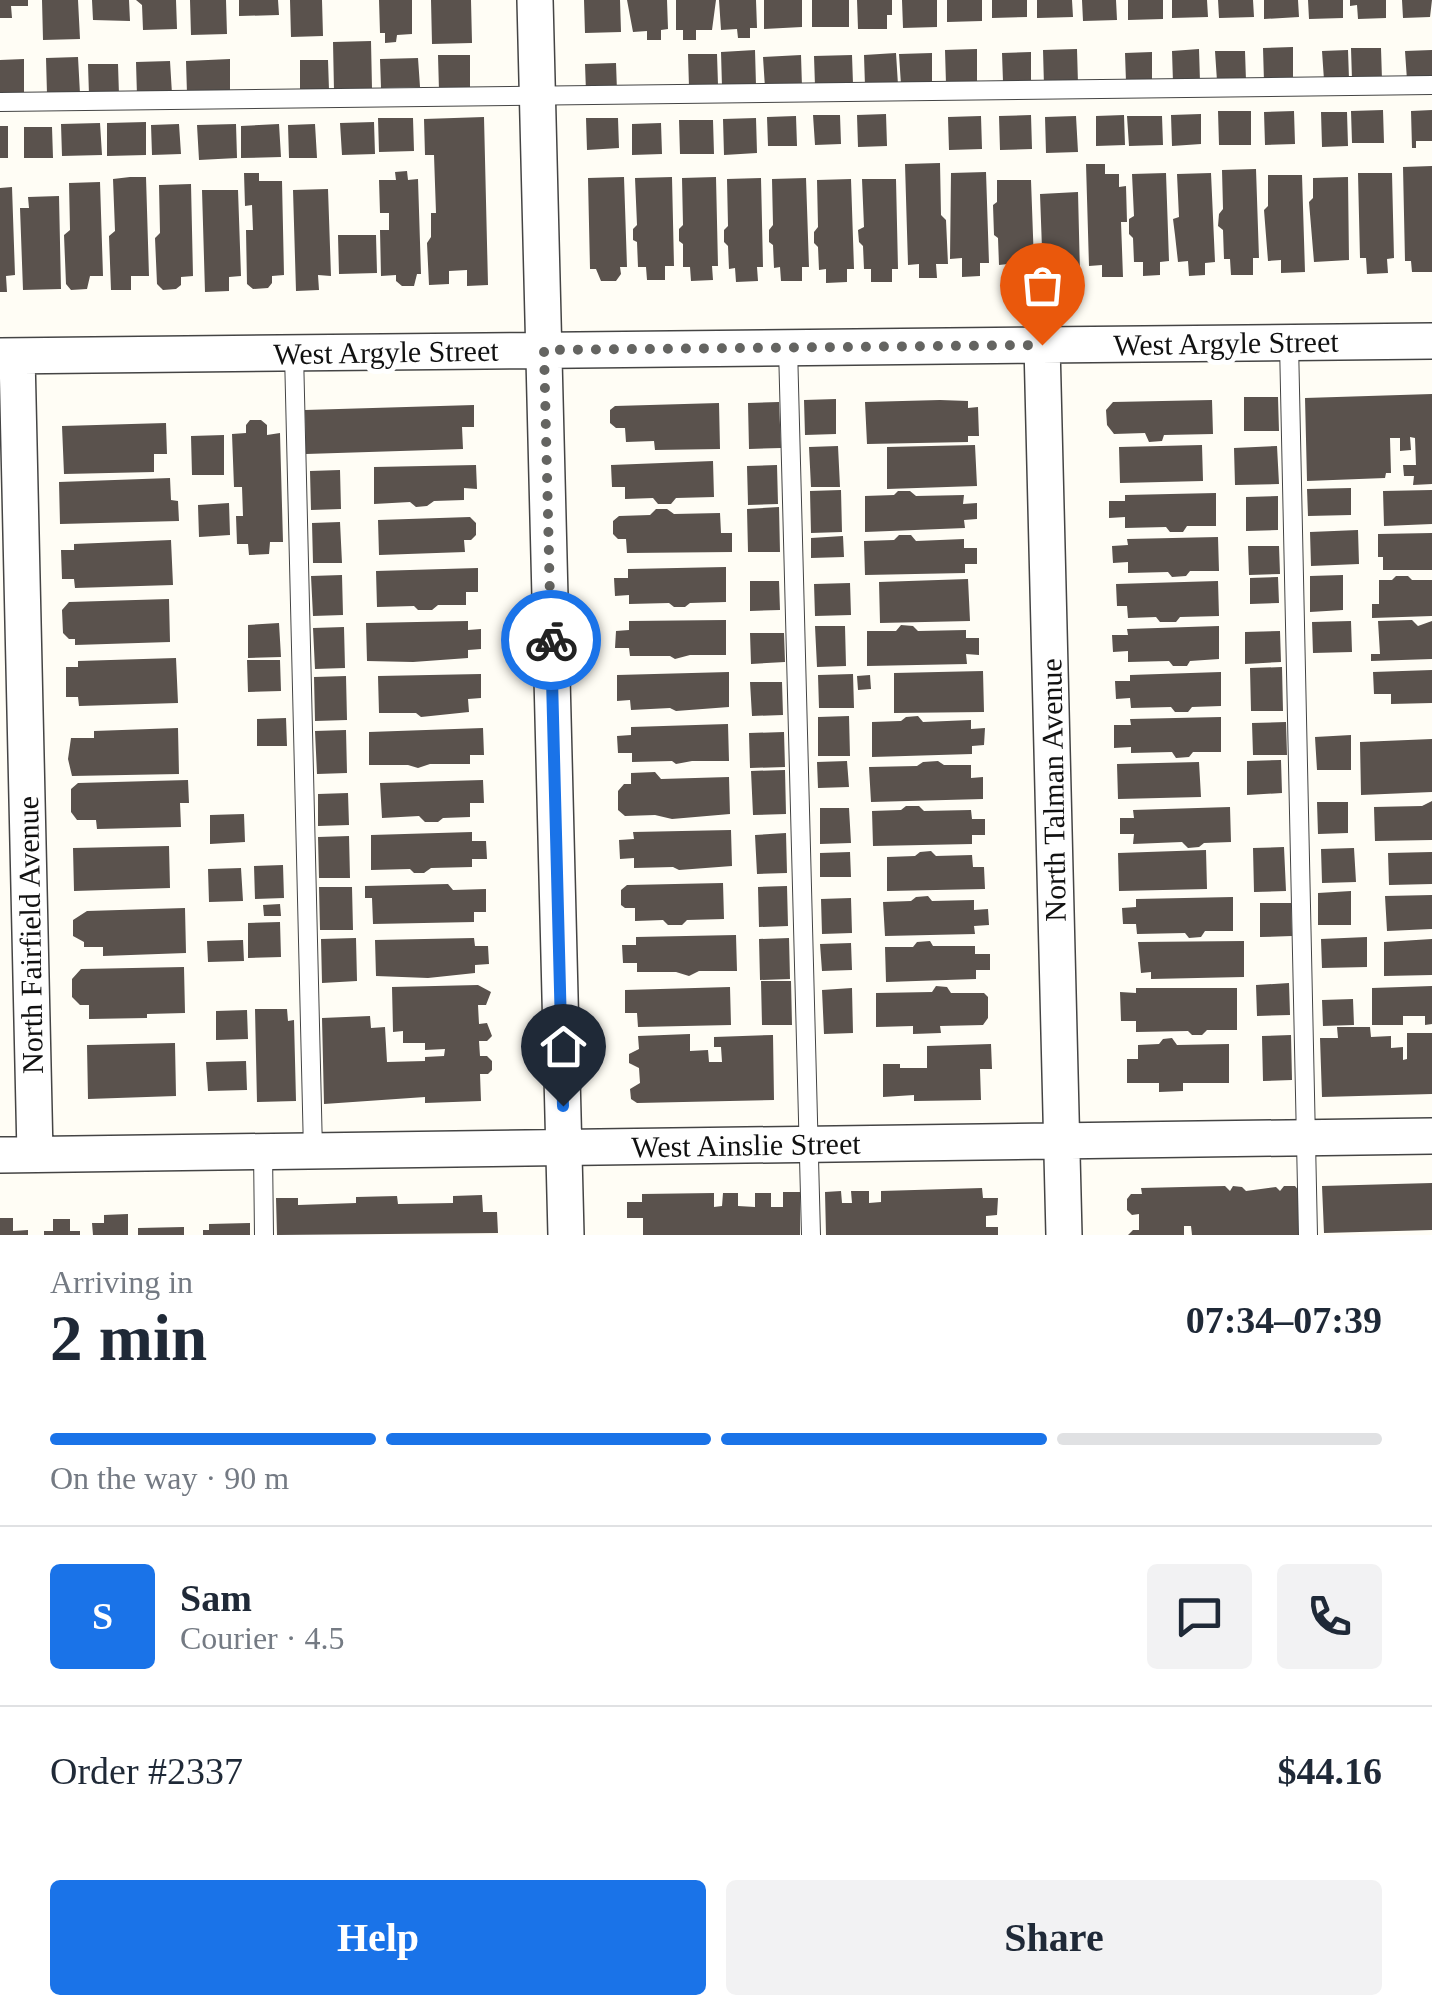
<!DOCTYPE html>
<meta charset="utf-8">
<style>
body{margin:0;font-family:"Times New Roman",serif;background:#f2f2f3;color:#1f2937;height:100vh;display:flex;flex-direction:column;font-size:38px;white-space:nowrap}
*{box-sizing:border-box;margin:0}
p{font-size:32px;color:#747a83}
.icon{flex:none;width:55px;height:55px;fill:none;stroke:currentColor;stroke-width:2;stroke-linecap:round;stroke-linejoin:round}
.map{position:relative;height:1235px;overflow:hidden}
.side{display:flex;flex-direction:column;background:#fff;flex:1}
.side>*{flex:none}
.pin{position:absolute;display:grid;place-items:center;width:85px;height:85px;color:#fff;margin:-102px -42px;border-radius:50% 50% 50% 0;rotate:-45deg;box-shadow:0 0 10px #0007}
.pin .icon{rotate:45deg}
.courier{position:absolute;display:grid;place-items:center;width:100px;height:100px;margin:-50px;border:8px solid #1a73e8;border-radius:50%;background:#fff;color:#222;box-shadow:0 2px 12px #0007}
.head em{font-style:normal;font-weight:700}
.head div{display:flex;flex-direction:column-reverse}
.head{display:flex;align-items:center;justify-content:space-between;height:170px;padding:0 50px}
h1{font-size:65px;font-weight:700;line-height:75px}
.bar{display:grid;grid-template-columns:repeat(4,1fr);gap:15px 10px;align-content:center;height:120px;padding:0 50px}
.bar i{height:12px;border-radius:8px;background:#e0e1e3}
.bar .on{background:#1a73e8}
.bar p{grid-column:span 4}
.line{display:flex;align-items:center;gap:25px;padding:0 50px;border-top:2px solid #e0e1e3}
.line div{flex:1}
.round{display:grid;place-items:center;flex:none;width:105px;height:105px;border-radius:10px;background:#f2f2f3}
.primary-button{display:flex;gap:20px;margin-top:auto;padding:20px 50px}
.primary-button a{flex:1;height:115px;border-radius:10px;background:#1a73e8;color:#fff;font-size:40px;font-weight:700;line-height:115px;text-align:center}
.primary-button a+a{background:#f2f2f3;color:#1f2937}
.map>svg:first-child{display:block}
.building{fill:#5a524d}
.lines{fill:none;stroke-linecap:round;stroke-linejoin:round}
.lane-casing{stroke:#444;stroke-width:20}
.street-casing{stroke:#444;stroke-width:38}
.lane{stroke:#fff;stroke-width:18}
.street{stroke:#fff;stroke-width:35}
.done{stroke:#646461;stroke-width:10;stroke-dasharray:0 18}
.route{stroke:#1a73e8;stroke-width:12}
.labels{text-anchor:middle;dominant-baseline:central;stroke-width:10;stroke-linejoin:round;paint-order:stroke}
.street-label{font-size:30px;fill:#111;stroke:#fff}
</style>
<div class="map">
<svg width="1432" height="1235" viewBox="0 0 1432 1235">
<rect width="100%" height="100%" fill="#fffdf5"/>
<path class="building" d="M0 0H28V6H11L12 18H0Z
M42 0H78L80 39 43 40Z
M92 0H129L130 21 93 20Z
M136 0H176L177 29 143 30 142 5Z
M190 0H226L227 34 191 35Z
M239 0H278L279 15 239 16Z
M290 0H322L323 36 291 37Z
M379 0H412V34L397 35 396 42 385 43V33H380Z
M431 0H471L472 43 432 44Z
M584 0H620L621 32 585 33Z
M627 0H667L668 29 661 30V40H647V31L633 32Z
M676 0H716L712 30H696V40H683V30H676Z
M719 0H756L757 28H750V38H738L737 29 721 30Z
M764 0H802V27L764 29Z
M812 0H849V27H812Z
M857 0H892V15H887V29H858Z
M902 0H937V27L903 28Z
M947 0H982V21L947 22Z
M992 0H1027V17L992 18Z
M1037 0H1072L1073 17 1037 18Z
M1082 0H1116L1117 20 1083 21Z
M1128 0H1163V19L1128 20Z
M1172 0H1207L1208 17 1172 18Z
M1218 0H1253L1254 17 1219 18Z
M1264 0H1298L1299 17 1264 19Z
M1308 0H1343V18L1309 19Z
M1350 0H1386V18L1358 19 1357 5 1350 6Z
M1402 0H1432L1430 17 1403 18Z
M371 41 372 89 334 91 333 42Z
M1293 47V80L1264 82 1263 48Z
M1351 48H1381L1382 80H1352Z
M977 49V84H946L945 50Z
M1077 49 1078 84 1044 86 1043 50Z
M1199 49 1200 82 1173 83 1172 51Z
M755 50 756 86 722 87 721 52Z
M1348 50 1349 79 1324 80 1322 51Z
M1432 50V79L1407 80 1405 51Z
M1215 51H1245L1246 81H1217Z
M1031 52V81L1003 82 1002 53Z
M1152 52V82H1126L1125 53Z
M896 53 898 85 865 86 864 55Z
M932 53V84L901 85 899 54Z
M688 54H717L718 85 689 87Z
M438 55H470V89L439 91Z
M801 55 802 87 765 88 763 57Z
M852 55 853 84 815 86 814 56Z
M78 57 80 94H47L46 58Z
M418 58 420 87 381 88 380 59Z
M24 59V93L0 94V60Z
M230 59V93L187 94 186 61Z
M300 60H328L329 90 300 91Z
M170 61 172 94 137 96 136 62Z
M616 63 617 91 586 92 585 64Z
M88 64H118L119 95H89Z
M1383 110 1384 143H1352L1351 111Z
M1432 110V141H1416V148H1412L1411 111Z
M1218 111H1251V145H1219Z
M1294 111 1295 144 1265 145 1264 112Z
M1321 112H1347L1348 146 1322 147Z
M886 114 887 146 858 147 857 115Z
M1201 114V144L1172 146 1171 115Z
M813 115H840L841 144 815 145Z
M1031 115 1032 149 1000 150 999 116Z
M1124 115 1125 145 1096 146V116Z
M796 116 797 146H768L767 117Z
M981 116 982 149 949 150 948 117Z
M1076 116 1078 152 1046 153 1045 117Z
M1127 116H1162L1163 145 1129 146Z
M484 117 488 285 467 286V270L449 271V284L429 285 427 243 431 237V213H436L434 155H425L424 119Z
M378 118H413L414 151 379 152Z
M586 118H618L619 148 587 150Z
M756 118 757 153 724 155 723 119Z
M679 120H713L714 154H680Z
M146 122V155L107 156V123Z
M374 122 375 154 342 155 340 123Z
M100 123 102 155 62 156 61 124Z
M661 123 662 154 632 155V124Z
M179 124 181 154 152 155 151 125Z
M236 124 237 158 199 160 197 125Z
M279 124 281 157 241 158V126Z
M315 124 317 158H289L288 125Z
M0 126H8V158H0Z
M24 127H52L53 158H24Z
M940 163 941 215 946 220 948 264H936L937 278H919V264L908 265 905 164Z
M1086 164H1105V174H1119V187L1126 186 1127 222H1121L1123 277H1102V265L1089 266Z
M1432 166V272H1412L1411 261H1405L1403 167Z
M1256 169 1259 258H1253V275H1231L1230 259H1224L1223 230 1218 226 1219 214 1223 209 1222 170Z
M407 171 408 180 418 179 421 274H417L414 286H402L396 281V275L381 276 380 230H389V213H380L379 180H396L395 172Z
M986 172 989 263H980V276L962 277V258L950 259 951 173Z
M244 173H259V181H282L284 275 272 276V283L268 288 253 289 247 284 246 230H253L252 205 245 206Z
M1166 173 1169 261 1160 262V275L1143 276V262H1134L1133 238 1129 234V219L1134 216 1132 174Z
M1211 173 1215 262 1205 263V275L1189 276 1188 261 1178 262 1175 235 1173 219 1179 217 1177 174Z
M1358 173H1392L1394 258 1387 259 1388 273 1367 274 1366 258H1360Z
M1268 175H1302L1305 272 1281 273V260L1268 261 1264 210 1268 206Z
M130 177H146L149 276H131V290H111L109 236 115 231 113 179Z
M624 177 627 267H620L621 274 616 281H601L596 269H590L588 178Z
M672 177 674 266H665V280H647L646 267H638L637 242 633 240V229L637 225 635 178Z
M716 177 718 266H712L713 280 691 281 690 267H683V244L679 241V229L683 225 682 178Z
M1348 177 1349 260 1314 262 1309 202 1313 198V178Z
M761 178 763 267H757L758 281 736 282 735 268 729 269 728 246 724 242V230L728 226 727 179Z
M806 178 809 267H802V281H781L780 267 774 268 773 245 769 242V230L773 225 772 179Z
M851 179 854 269H847V282L826 283V269L819 270 818 247 814 243V232L818 227 817 180Z
M862 179H896L898 269H892V282H871V269H864L863 246 859 242 858 230 864 227Z
M997 180H1031L1034 263H1025L1026 276H1008V264L999 265 998 238 994 235 993 205 997 202Z
M100 182 103 276H90L87 289 71 290 66 284 64 235 70 230 69 183Z
M191 184 193 276 181 277V285L176 289 163 290 157 284 155 238 160 233 159 185Z
M12 187 15 275 6 276 7 292H0V188Z
M328 189 331 276 318 275 319 290 296 291 293 190Z
M202 190H238L241 276 229 277V291L205 292Z
M1078 192 1080 274 1043 276 1040 194Z
M59 196 61 289 23 290 20 208H29L28 197Z
M338 235H376L377 273 339 274Z
M1432 394V484L1413 485 1414 476H1404L1403 465H1416L1415 438 1410 437 1411 450 1400 451V438H1390L1391 473H1386L1385 478 1307 481 1305 398Z
M1244 397H1278L1279 431H1244Z
M836 399V434L805 435 804 400Z
M940 400 968 401V408L978 407 979 436H968V442L867 444 865 402Z
M1212 400 1213 434 1164 435 1162 441 1149 442 1145 433 1114 434 1107 425 1106 410 1113 402Z
M779 402 781 448 749 449 748 403Z
M719 403 720 449 655 450 654 441 626 442 625 428H616L610 423V410L615 406Z
M474 405V427H462L463 449 306 454 305 410Z
M250 420H261L267 425V435L280 433 283 542H270L269 554 249 555 248 544H237L236 516H243L242 487H234L232 434 246 433V425Z
M166 423 167 454H154V472L64 474 62 426Z
M224 435V475H192L191 436Z
M975 445 977 486 887 489V447Z
M1202 445 1203 481 1120 483 1119 447Z
M838 446 840 487H811L809 447Z
M1277 446 1279 484 1235 485 1234 448Z
M713 461 714 497 676 498 671 504H658L653 498 625 499V487H612L611 465Z
M476 465 477 489 464 488V500L434 501 427 506 416 507 410 502 374 504V467Z
M777 465 778 504 748 505 747 466Z
M340 470 341 509 311 510 310 471Z
M170 478 171 500 178 501 179 521 60 524 59 482Z
M1351 488V515L1308 516 1307 489Z
M841 490 842 532 811 533 810 491Z
M1432 490V524L1384 526 1383 491Z
M898 491H910L916 496 964 495 963 504 977 503V519L964 520 965 528 865 532V496L894 495Z
M1216 493V526H1187L1183 532H1170L1166 527 1125 528V517L1109 518V501H1125V495Z
M1278 496V530L1246 531V497Z
M229 503 230 535 199 537 198 505Z
M779 507 780 552H748L747 509Z
M656 509H667L674 514 720 513 721 533H732V552L627 553 626 539H618L613 534V521L619 516 650 515Z
M470 517 476 523V535L471 540H464L465 552 379 555 378 520Z
M340 522 342 563H313L312 523Z
M1358 530 1359 564 1311 566 1310 532Z
M1432 533V570H1383V557H1378V534Z
M899 535H911L916 541 964 539V548H977V564H965V573L865 575 864 541 894 540Z
M843 536 844 557 811 558V538Z
M1218 537 1219 571H1190L1186 576 1172 577 1168 572 1128 573V562L1113 563 1112 546 1128 545 1127 539Z
M171 540 173 585 75 588 74 579H62L61 550H74V544Z
M1248 546H1279L1280 574 1249 575Z
M726 567V602L690 603 685 607H674L669 603 629 604V595L615 596 614 578H628V569Z
M478 568V592H466V605H438L432 610H418L414 606 377 607 376 571Z
M342 575 343 615 313 616 311 576Z
M1343 575V610L1310 612V576Z
M1396 576H1408L1412 580H1432V616L1372 618V604H1379V580H1392Z
M1278 577 1279 603 1250 604V578Z
M968 579 970 621 880 623 879 582Z
M750 581H779L780 610 750 611Z
M1218 581 1219 616 1180 617 1176 622H1160L1156 617 1128 618 1127 606H1117L1116 584Z
M850 583 851 615 815 616 814 584Z
M169 599 170 642 75 645V639H69L63 633 62 610 69 602Z
M726 620V655H690L675 659 670 656H630L629 648H615L616 631 629 630V621Z
M1412 620 1418 626 1432 621V659L1371 661V654H1380L1378 621Z
M468 621V630L481 629V649L468 650V658L413 662 367 661 366 623Z
M1351 621 1352 652 1313 653 1312 622Z
M279 623 281 657 248 658V625Z
M901 625 913 626 918 631 966 630V638H979V655L966 654 967 664 867 666V631H896Z
M815 626H845L846 666 817 667Z
M1219 626V659L1190 661 1187 666H1173L1169 661 1128 662V651L1113 652 1112 635H1128L1127 629Z
M344 627 345 668 315 669 313 628Z
M1280 631 1281 662 1245 664V632Z
M750 633H784L785 662 751 664Z
M176 658 178 703 79 706 78 697H66V667H78V661Z
M247 660H280L281 691 248 692Z
M1282 667 1283 711H1251L1250 668Z
M1432 670V703L1391 704V694H1374L1373 672Z
M983 671 984 712 894 713V673Z
M729 672V707L676 711 670 708 631 710 630 700 617 701V675Z
M1221 672V706L1192 707 1188 712H1175L1171 707 1131 708 1130 698 1116 699 1115 681H1130V675Z
M481 674V698L468 699 469 712 421 717 416 713H379L378 676Z
M853 674 854 708H819L818 675Z
M870 675 871 689 858 690 857 676Z
M346 676 347 720 315 721 314 677Z
M750 682H782L783 715 752 716Z
M849 716 850 756H818V717Z
M918 716 923 722 971 720V729L985 728 984 745 972 746V754L872 757V722L901 721 906 717Z
M1221 717V752H1193L1189 757 1176 758 1172 752 1131 753V747L1114 748V725H1131L1130 719Z
M286 718 287 746H257V719Z
M1286 722 1287 755H1253L1252 723Z
M728 724 729 761H692L676 764 672 761 632 762V753H618L617 736 631 735V727Z
M178 728 179 774 72 776 68 759 71 738H94V731Z
M483 728 484 755H470V764H430L418 768 408 765H369V732Z
M346 730 347 773 317 774 315 731Z
M784 732 785 767 750 768 749 733Z
M1351 735V770H1317L1315 737Z
M1432 739V792L1361 795 1360 742Z
M1281 760 1282 793 1247 795V761Z
M847 761 849 787 818 788 817 762Z
M938 761 944 765H971V778L983 777V799L871 802 869 767 917 766 923 762Z
M1199 762 1201 797 1118 799 1117 764Z
M785 770 786 814 753 815 751 771Z
M655 772 661 779 729 777 730 814 672 819 655 815 625 816 618 810V791L624 784H631V773Z
M188 780 189 803H180L181 827 97 829 96 820H77L71 812V789L78 783Z
M483 780 484 803H470V817L443 818 438 822H425L419 816 382 818 380 783Z
M348 793 349 825 318 826V794Z
M1432 801V840L1375 841 1374 807 1422 806Z
M1317 802H1348V833L1318 834Z
M906 806H919L924 811 971 810 972 819H985V835H972V844L873 846 872 811 901 810Z
M1230 807 1231 842 1204 843 1199 847 1188 848 1182 842 1133 844 1134 834H1120V818H1134L1133 810Z
M820 808H849L851 843 820 844Z
M244 814 245 842 210 844V815Z
M731 830 732 866 679 870 673 867 634 868V858L620 859 619 840 634 839 633 832Z
M472 832V841H486L487 859H472V867L431 868 424 873H414L410 869 371 870V835Z
M786 833 787 873 757 874 755 835Z
M349 836 350 878H319L318 837Z
M169 846 170 888 74 891 73 848Z
M1284 847 1286 891 1254 892 1253 848Z
M1354 848 1356 882 1322 883 1321 849Z
M1206 850 1207 889 1119 891 1118 853Z
M931 851 936 856 972 855 973 867H984L985 889 887 891V857L915 856 920 852Z
M850 852 851 877H820V853Z
M1432 852V884L1389 885 1388 853Z
M283 865 284 898 255 899 254 866Z
M241 868 243 901 209 902 208 869Z
M723 883 724 919 687 920 682 925H668L663 920 635 921V908H625L621 905V890L627 885Z
M448 884 453 890 486 889V912H474V922L373 924 372 898H365V886Z
M787 886 788 926 759 927 758 887Z
M319 887H352L353 930H320Z
M1351 891V925H1318V893Z
M1432 895V929L1387 931 1385 896Z
M928 896 932 901 974 900V910L988 909 989 925 974 926 975 934 885 936 883 902 911 901 916 897Z
M1233 897V931H1205L1201 937 1189 938 1185 933 1137 934 1136 924H1123L1122 908 1136 907V899Z
M851 898 852 933 822 934 821 899Z
M1260 903H1291L1292 936 1260 937Z
M280 904 281 916H264L263 905Z
M185 908 186 953 103 956V947H84V942L73 936V920L87 911Z
M280 922 281 957 248 958V923Z
M736 935 737 971H699L689 976 676 972H637V963H623L622 945H636V937Z
M1367 937V967L1322 968 1321 939Z
M356 938 357 981 322 983 321 939Z
M474 938 475 946H488L489 964 475 965V973L428 978 376 976 375 940Z
M789 938 790 979 760 980 759 939Z
M1432 939V975L1384 976V942Z
M243 940 244 961 208 962 207 941Z
M930 941 933 946H975V954H990V970H976V979L886 982 885 947H913L917 942Z
M1244 941V977L1151 979V972L1141 973 1138 942Z
M851 943 852 970 822 971 820 944Z
M184 967 185 1013 147 1014V1018L89 1019V1005H80L72 997V979L81 969Z
M761 981H791L792 1025H762Z
M1289 983 1290 1015 1257 1016 1256 985Z
M478 985 491 992 486 1005H478L479 1024 487 1023 492 1036 487 1041H479L480 1056H487L492 1061V1070L488 1074H480L481 1101 425 1103V1097L324 1104 322 1018 370 1016 371 1028 385 1027 387 1062 425 1061V1057L444 1056 445 1049 425 1050V1043H403V1031L393 1032 392 987Z
M936 986 947 987 951 993H984L988 997V1018L983 1025 940 1026 941 1033 913 1034V1026L876 1027V993L932 992Z
M1432 986V1024L1425 1025V1016H1403V1025H1372V988Z
M730 987 731 1025 638 1027 637 1013H625V990Z
M852 988 853 1033 824 1034 822 990Z
M1136 988H1237V1030H1207L1202 1035H1192L1188 1031 1136 1032V1021H1121L1120 992 1136 993Z
M1353 999 1354 1025 1323 1026 1322 1000Z
M255 1009H287L288 1021 294 1020 296 1101 257 1102Z
M247 1010 248 1039 216 1040V1011Z
M1337 1027H1370L1371 1037 1391 1036V1048L1403 1047V1060L1407 1059V1033H1432V1094L1322 1097 1320 1038H1338Z
M690 1034V1051L708 1050 709 1062H722L721 1047H714V1037L773 1035 774 1100 637 1103 631 1099 630 1089 640 1083 639 1068 629 1063V1054L639 1049 638 1036Z
M1291 1035 1292 1080 1263 1081 1262 1036Z
M1172 1038 1177 1045 1229 1044V1083H1183V1091L1159 1092V1083H1127V1059H1138V1045L1159 1044 1163 1039Z
M175 1043 176 1096 88 1099 87 1045Z
M991 1044 992 1069H980L981 1100 914 1101V1095L883 1097V1064H900V1068H927V1046Z
M246 1061 247 1090 208 1091 206 1062Z
M1432 1183V1230L1324 1233 1322 1186Z
M1225 1186 1230 1191 1233 1186 1242 1187 1246 1191 1276 1187 1280 1191 1284 1186H1295L1299 1191 1300 1235H1192L1191 1226H1184V1235H1128L1133 1230H1139V1214L1132 1215 1127 1210V1199L1131 1194H1142L1141 1188Z
M982 1188 983 1198H998L997 1215 986 1216V1227H998V1235H826L825 1192 841 1191 842 1203H852L851 1191H869V1203L881 1202V1191Z
M783 1192H800V1235H643V1218H627V1202H642V1194L714 1193V1207L722 1206 723 1193H738V1206L755 1207V1193H771V1207H783Z
M482 1195 483 1212H497L498 1233 277 1235 276 1198H298V1205L356 1203V1197L397 1196 398 1204 453 1203V1196Z
M128 1214V1235H93L92 1223H104V1215Z
M0 1218H13V1231L28 1230V1235H0Z
M53 1219H70V1231H80V1235H44V1231H53Z
M250 1223V1235H203V1230H209V1224Z
M184 1227V1235H138V1228Z"/>
<g class="lines">
<g class="lane-casing">
<path id="lane" d="M0 102 1432 85
M1289 343 1308 1235
M788 347 811 1235
M294 353 313 1151
M263 1151 264 1235"/>
</g>
<g class="street-casing">
<path id="street" d="M535 0 566 1235
M1042 345 1064 1235
M0 356 1432 341
M17 356 35 1154
M0 1155 1432 1136"/>
</g>
<use href="#lane" class="lane"/>
<use href="#street" class="street"/>
</g>
<g class="lines">
<path class="done" d="M551 640 544 350 1042 345"/>
<path class="route" d="M551 640 563 1106"/>
</g>
<g class="labels">
<g class="street-label">
<text transform="translate(1226 343) rotate(-1)">West Argyle Street</text>
<text transform="translate(386 352) rotate(-1)">West Argyle Street</text>
<text transform="translate(1053 790) rotate(-91)">North Talman Avenue</text>
<text transform="translate(30 935) rotate(-91)">North Fairfield Avenue</text>
<text transform="translate(746 1145) rotate(-1)">West Ainslie Street</text>
</g>
</g>
</svg>
<div class="pin" style="left:1042px;top:345px;background:#ea580c"><svg class="icon" aria-label="bag" viewBox="0 0 24 24"><path d="M5 8h14l-1 12H6zM9 8a3 3 0 0 1 6 0"/></svg></div>
<div class="pin" style="left:563px;top:1106px;background:#1f2937"><svg class="icon" aria-label="home" viewBox="0 0 24 24"><path d="M3 11l9-7 9 7M6 9v11h12V9"/></svg></div>
<div class="courier" style="left:551px;top:640px"><svg class="icon" aria-label="bike" viewBox="0 0 24 24"><circle cx="6" cy="16" r="4"/><circle cx="18" cy="16" r="4"/><path d="M6 16l4-8h5l3 8M10 8l3 8H6M13 5h3"/></svg></div>
</div>
<section class="side">
<div class="head"><div><h1>2 min</h1><p>Arriving in</p></div><em>07:34–07:39</em></div>
<div class="bar"><i class="on"></i><i class="on"></i><i class="on"></i><i></i><p>On the way · 90 m</p></div>
<div class="line" style="height:180px"><b class="round" style="background:#1a73e8;color:#fff">S</b><div><b>Sam</b><p>Courier · 4.5</p></div><a class="round"><svg class="icon" aria-label="chat" viewBox="0 0 24 24"><path d="M4 5h16v11H9l-5 4z"/></svg></a><a class="round"><svg class="icon" aria-label="phone" viewBox="0 0 24 24"><path d="M5 4h4l2 5-3 2q2 4 5 5l2-3 5 2v4C11 20 4 13 5 4z"/></svg></a></div>
<div class="line" style="height:130px"><div>Order #2337</div><b>$44.16</b></div>
<div class="primary-button"><a>Help</a><a>Share</a></div>
</section>
